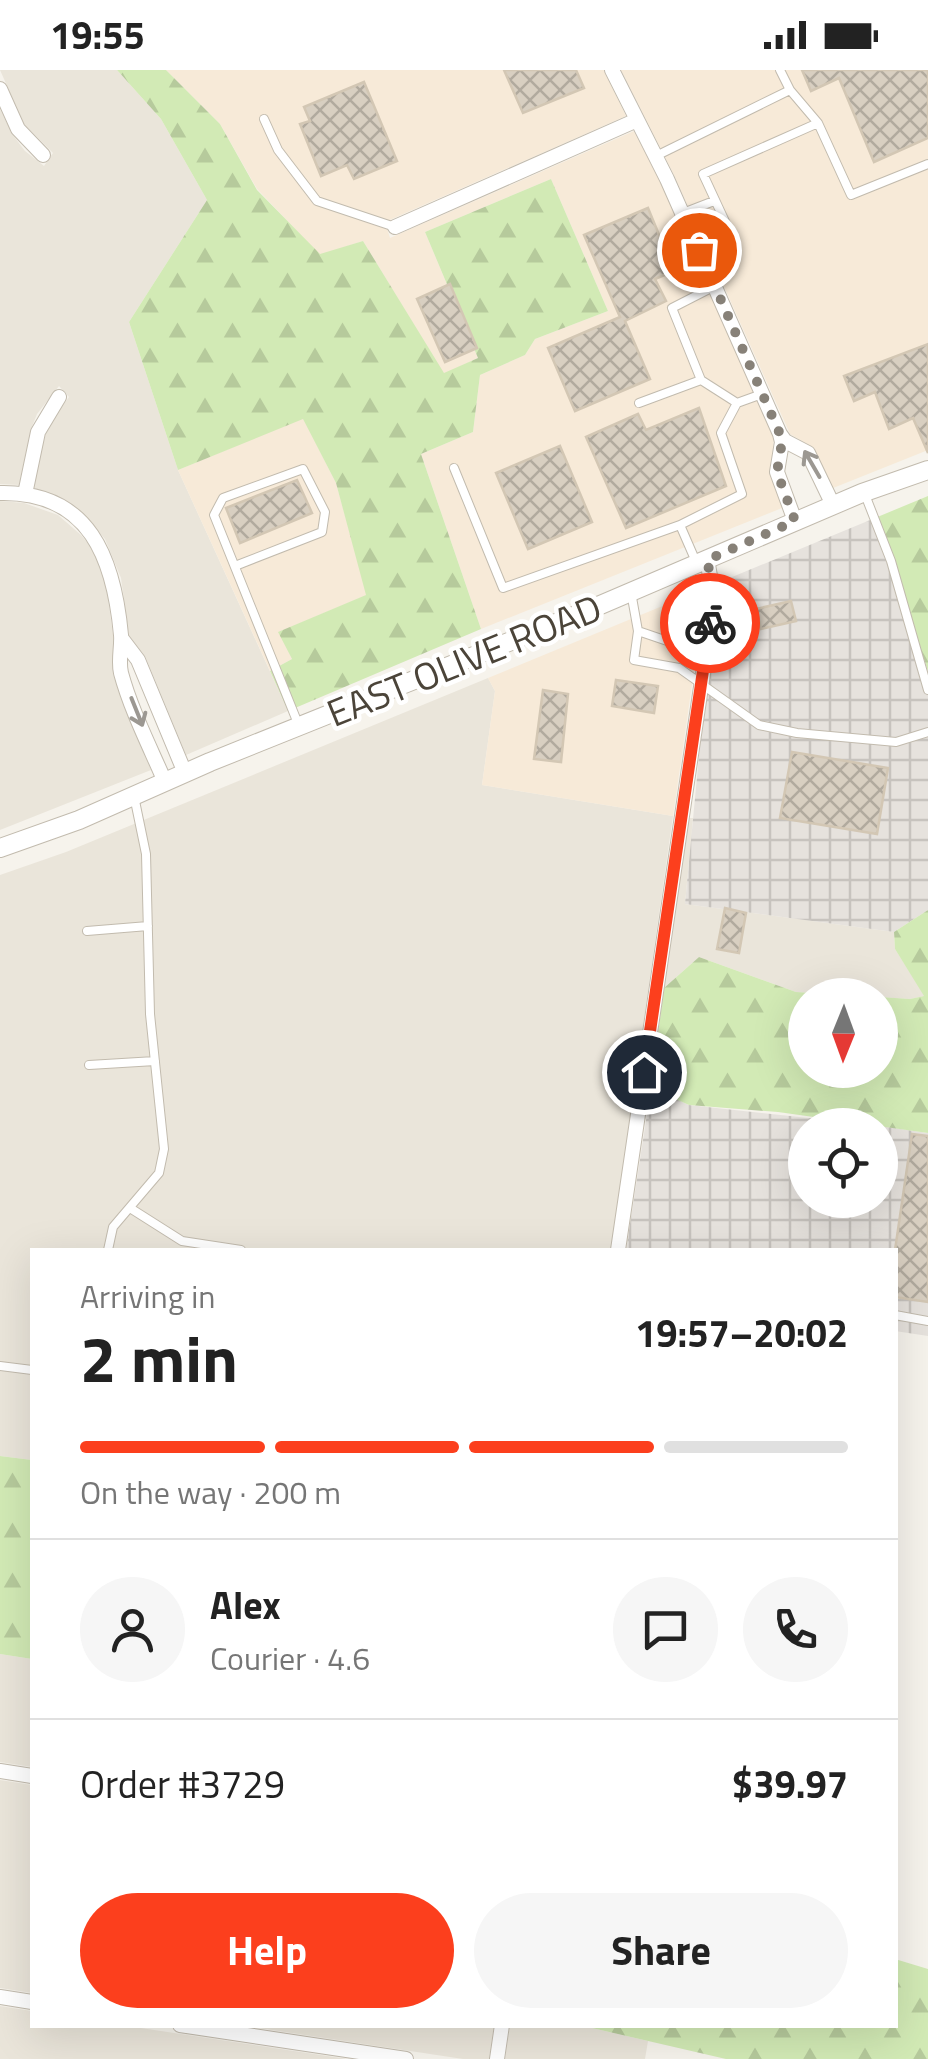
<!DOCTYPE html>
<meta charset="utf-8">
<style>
body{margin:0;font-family:"Titillium Web",sans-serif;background:#f6f6f6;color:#222;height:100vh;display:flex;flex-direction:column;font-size:38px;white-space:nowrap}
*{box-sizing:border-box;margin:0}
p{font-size:32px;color:#767676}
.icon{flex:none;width:55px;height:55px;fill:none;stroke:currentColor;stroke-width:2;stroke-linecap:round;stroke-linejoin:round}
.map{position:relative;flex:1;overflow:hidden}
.drawer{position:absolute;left:30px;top:1178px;width:868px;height:780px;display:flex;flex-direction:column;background:#fff;border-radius:0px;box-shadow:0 10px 40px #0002}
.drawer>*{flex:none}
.needle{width:65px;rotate:181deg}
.buttons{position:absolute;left:788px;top:908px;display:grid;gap:20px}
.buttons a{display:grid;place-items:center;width:110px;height:110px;border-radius:50%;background:#fff;box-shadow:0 10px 40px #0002;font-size:50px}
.pin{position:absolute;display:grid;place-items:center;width:85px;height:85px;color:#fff;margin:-42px;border:5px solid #fff;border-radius:50%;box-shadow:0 2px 10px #0007}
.courier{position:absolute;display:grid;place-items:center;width:100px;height:100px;margin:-50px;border:8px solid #fc3f1d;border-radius:50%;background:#fff;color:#222;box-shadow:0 2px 12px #0007}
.overview em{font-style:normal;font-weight:700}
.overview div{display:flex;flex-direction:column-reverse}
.overview{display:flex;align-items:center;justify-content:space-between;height:170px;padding:0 50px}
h1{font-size:65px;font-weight:700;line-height:75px}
.bar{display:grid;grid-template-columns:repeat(4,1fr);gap:15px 10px;align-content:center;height:120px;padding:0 50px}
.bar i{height:12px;border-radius:8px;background:#e0e0e0}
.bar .active{background:#fc3f1d}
.bar p{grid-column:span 4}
.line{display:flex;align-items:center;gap:25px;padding:0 50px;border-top:2px solid #e0e0e0}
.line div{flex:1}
.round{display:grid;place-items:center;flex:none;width:105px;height:105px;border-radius:52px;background:#f6f6f6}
.cta{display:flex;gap:20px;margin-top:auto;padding:20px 50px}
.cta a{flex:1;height:115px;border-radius:60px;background:#fc3f1d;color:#fff;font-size:40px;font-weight:700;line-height:115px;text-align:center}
.cta a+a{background:#f6f6f6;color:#222}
.status{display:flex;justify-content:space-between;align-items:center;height:70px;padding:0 50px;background:#fff;direction:ltr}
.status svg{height:28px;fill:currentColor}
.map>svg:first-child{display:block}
.residential{fill:#eae5da}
.commercial{fill:#f7ead8}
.industrial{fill:url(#industrial-grid)}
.forest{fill:url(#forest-firs)}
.building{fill:url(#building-cross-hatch);stroke:#d3c7b4;stroke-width:2.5}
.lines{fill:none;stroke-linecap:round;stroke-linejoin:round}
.service-casing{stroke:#c2bbae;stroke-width:10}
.minor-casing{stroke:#c2bbae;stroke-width:16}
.tertiary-casing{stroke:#c2bbae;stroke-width:20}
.service{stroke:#fff;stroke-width:8}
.minor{stroke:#fff;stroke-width:14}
.tertiary{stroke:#fff;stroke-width:18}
.oneway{stroke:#9c9892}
.done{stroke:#878178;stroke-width:10;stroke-dasharray:0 18}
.route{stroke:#fc3f1d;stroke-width:12}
.labels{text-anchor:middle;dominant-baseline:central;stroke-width:9;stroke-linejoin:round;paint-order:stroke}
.street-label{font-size:38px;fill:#4b4439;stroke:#fff}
</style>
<div class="status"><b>19:55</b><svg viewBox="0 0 49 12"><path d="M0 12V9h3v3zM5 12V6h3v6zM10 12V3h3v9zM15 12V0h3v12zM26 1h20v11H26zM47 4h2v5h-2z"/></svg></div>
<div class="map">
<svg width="928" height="1989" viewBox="0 0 928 1989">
<defs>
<pattern id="industrial-grid" width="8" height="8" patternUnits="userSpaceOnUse" patternTransform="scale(2.5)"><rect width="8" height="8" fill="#e6e2dd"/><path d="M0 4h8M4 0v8" fill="none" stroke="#c7c3be"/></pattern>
<pattern id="forest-firs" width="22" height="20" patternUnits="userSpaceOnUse" patternTransform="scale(2.5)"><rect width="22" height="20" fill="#d2eab5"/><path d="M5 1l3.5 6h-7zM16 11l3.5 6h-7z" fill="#b6ca9c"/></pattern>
<pattern id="building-cross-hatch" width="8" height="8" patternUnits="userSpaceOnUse" patternTransform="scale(2.5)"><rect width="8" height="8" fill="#d8cfc1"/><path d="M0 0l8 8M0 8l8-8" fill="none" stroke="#b1aa9e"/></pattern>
</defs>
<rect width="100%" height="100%" fill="#f6f3ec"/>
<path class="residential" d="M0 0H117L161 49 207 130 129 252 178 400 288 641 186 685 145 586 129 566 121 508 105 469 79 440 64 429 34 418 37 393 49 354 69 327 59 316 37 344 31 359 19 415 0 414V39L12 64 25 81 44 96 53 83 24 54Z
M0 431 24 433 58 445 81 465 92 478 106 513 114 572 113 604 151 700 0 760Z
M488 608 495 621 482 715 673 746 611 1180H32V1390L0 1386V805L66 782Z
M687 748H693L685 834 894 862 895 879 925 926 910 929 796 922 699 887 664 918Z
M0 1584 32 1589V1697L0 1692Z
M0 1710 32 1715V1923L0 1918Z
M0 1936 32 1941V1955H121L347 1989H0Z
M239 1955H494L489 1989H463Z
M510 1955H579L648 1971 645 1989H505Z"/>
<path class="commercial" d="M166 0H604L626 46 385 152 390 168 634 61 661 113 774 368 770 403 782 438 481 559 421 384 473 362 480 305 525 285 535 269 608 241 551 109 425 162 478 288 444 304 363 171 320 185 257 119 220 54Z
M621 0H928V380L833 418 814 378 790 364 674 105Z
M303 348 336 413 367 525 279 562 292 589 270 601 178 400Z
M706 518 673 746 482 715 495 621 488 608Z"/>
<path class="industrial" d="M875 448 928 601V840L894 862 685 834 702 654 721 531 720 512Z
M651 1018 689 1035 873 1055H805V1130H880V1056L928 1063V1266L895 1261V1180H626Z"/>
<path class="forest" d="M117 0H166L220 54 257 120 320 184 363 171 444 303 478 288 425 162 551 109 608 241 535 269 525 285 480 305 473 362 421 384 481 559 288 641 270 601 292 589 278 562 366 525 336 413 303 349 178 400 129 252 207 130 161 49Z
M928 426V601L875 448Z
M928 840V1063L778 1042 689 1035 651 1018 664 918 699 887 796 922 845 925H805V1000H880V927L910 929 924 926 895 879 894 862Z
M0 1386 32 1390V1589L0 1584Z
M895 1889 928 1899V1989H726L579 1955H895Z"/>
<path class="building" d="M504 0H576L584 18 523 43Z
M802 0H928V68L874 92 839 8 811 21Z
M364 12 397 91 354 109 347 95 321 106 300 54 310 51 304 37Z
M648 138 674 201 655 209 666 231 625 251 650 309 575 341 548 278 620 247 584 165Z
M450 214 477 278 445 292 417 229Z
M928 274V383L913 348 889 359 875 322 854 331 844 306Z
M699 338 726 416 626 458 586 367 638 344 646 360Z
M560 376 592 452 528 479 496 403Z
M297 410 312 443 240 473 226 438Z
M791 531 796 551 761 559 756 539Z
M616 610 658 616 654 643 612 636Z
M543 620 568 624 561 692 534 689Z
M792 682 888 698 877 764 780 748Z
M725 838 746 843 739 883 717 879Z
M912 1064 928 1066V1232L895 1227V1180Z"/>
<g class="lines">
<g class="service-casing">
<path id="service" d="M790 20 818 53 851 125 928 94
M264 49 278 80 317 131 395 157
M656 86 790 20 780 0
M683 143 714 131
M735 173 703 104 818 53
M715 216 672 238 701 310 737 333
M639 333 701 310
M454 398 503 518 680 455 697 494
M864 422 891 491 928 620
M680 455 742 424 721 363 737 333 762 324
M235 496 322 462 325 442 303 399 223 428 214 445 299 656
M631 522 638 561 682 576 706 578
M638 561 634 590 679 598 759 655 797 663 896 672 928 662
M87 861 148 856
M89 995 155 991
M130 1138 182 1171 241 1180
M108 1180 113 1157 159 1103 164 1079 150 944 146 784 134 726
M895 1245 928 1251
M0 1296 32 1300"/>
</g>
<g class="minor-casing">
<path id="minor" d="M612 0 667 109 780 364 782 372 777 402 795 451
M0 19 18 59 43 85
M395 157 637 50
M780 364 785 371 808 383 833 435
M0 423C90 421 114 489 121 565 122 577 118 591 121 603 131 640 150 677 165 712
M25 424 38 362 59 327
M122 569 138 590 185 703
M618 1180 714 529 707 489
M0 1701 32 1706
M0 1927 32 1932
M180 1955 406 1989
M497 1989 502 1955"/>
</g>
<g class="tertiary-casing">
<path id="tertiary" d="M0 778 79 750 210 692 591 539 862 423 928 400"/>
</g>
<use href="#service" class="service"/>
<use href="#minor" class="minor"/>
<use href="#tertiary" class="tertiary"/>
</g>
<defs><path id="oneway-shaft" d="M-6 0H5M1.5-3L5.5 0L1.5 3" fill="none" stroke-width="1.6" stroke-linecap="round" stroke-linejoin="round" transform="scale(2.5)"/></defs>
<g class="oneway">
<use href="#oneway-shaft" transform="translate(812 394) rotate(-120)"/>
<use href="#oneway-shaft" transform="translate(137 642) rotate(68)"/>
</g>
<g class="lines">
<path class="done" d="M699 180 780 364 782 372 777 402 795 451 707 490 714 523 710 553"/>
<path class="route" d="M644 1002 710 553"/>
</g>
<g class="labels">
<g class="street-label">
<text transform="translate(464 590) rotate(-22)">EAST OLIVE ROAD</text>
</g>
</g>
</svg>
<div class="buttons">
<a><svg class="needle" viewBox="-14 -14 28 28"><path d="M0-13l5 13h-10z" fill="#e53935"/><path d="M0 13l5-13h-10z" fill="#767676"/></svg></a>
<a><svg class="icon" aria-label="locate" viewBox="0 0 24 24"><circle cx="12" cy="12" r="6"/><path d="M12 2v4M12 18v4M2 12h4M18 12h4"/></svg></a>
</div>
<div class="pin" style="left:699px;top:180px;background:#ea580c"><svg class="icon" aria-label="bag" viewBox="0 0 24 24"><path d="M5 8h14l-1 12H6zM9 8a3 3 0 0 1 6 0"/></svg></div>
<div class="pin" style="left:644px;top:1002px;background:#1f2937"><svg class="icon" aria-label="home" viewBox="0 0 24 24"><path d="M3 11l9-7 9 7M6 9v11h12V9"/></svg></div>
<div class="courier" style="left:710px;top:553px"><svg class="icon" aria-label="bike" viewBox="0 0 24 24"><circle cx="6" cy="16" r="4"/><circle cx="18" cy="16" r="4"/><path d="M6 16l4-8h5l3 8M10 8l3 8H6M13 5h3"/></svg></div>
<section class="drawer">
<div class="overview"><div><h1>2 min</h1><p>Arriving in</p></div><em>19:57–20:02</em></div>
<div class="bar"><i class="active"></i><i class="active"></i><i class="active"></i><i></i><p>On the way · 200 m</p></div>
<div class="line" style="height:180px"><a class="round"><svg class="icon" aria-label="person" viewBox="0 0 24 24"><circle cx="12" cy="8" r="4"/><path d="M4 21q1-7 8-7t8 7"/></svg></a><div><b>Alex</b><p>Courier · 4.6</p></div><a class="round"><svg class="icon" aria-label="chat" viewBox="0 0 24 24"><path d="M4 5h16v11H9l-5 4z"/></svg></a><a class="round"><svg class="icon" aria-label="phone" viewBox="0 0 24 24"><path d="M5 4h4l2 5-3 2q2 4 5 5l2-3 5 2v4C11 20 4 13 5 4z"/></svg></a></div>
<div class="line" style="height:130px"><div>Order #3729</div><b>$39.97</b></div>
<div class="cta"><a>Help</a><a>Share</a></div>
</section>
</div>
